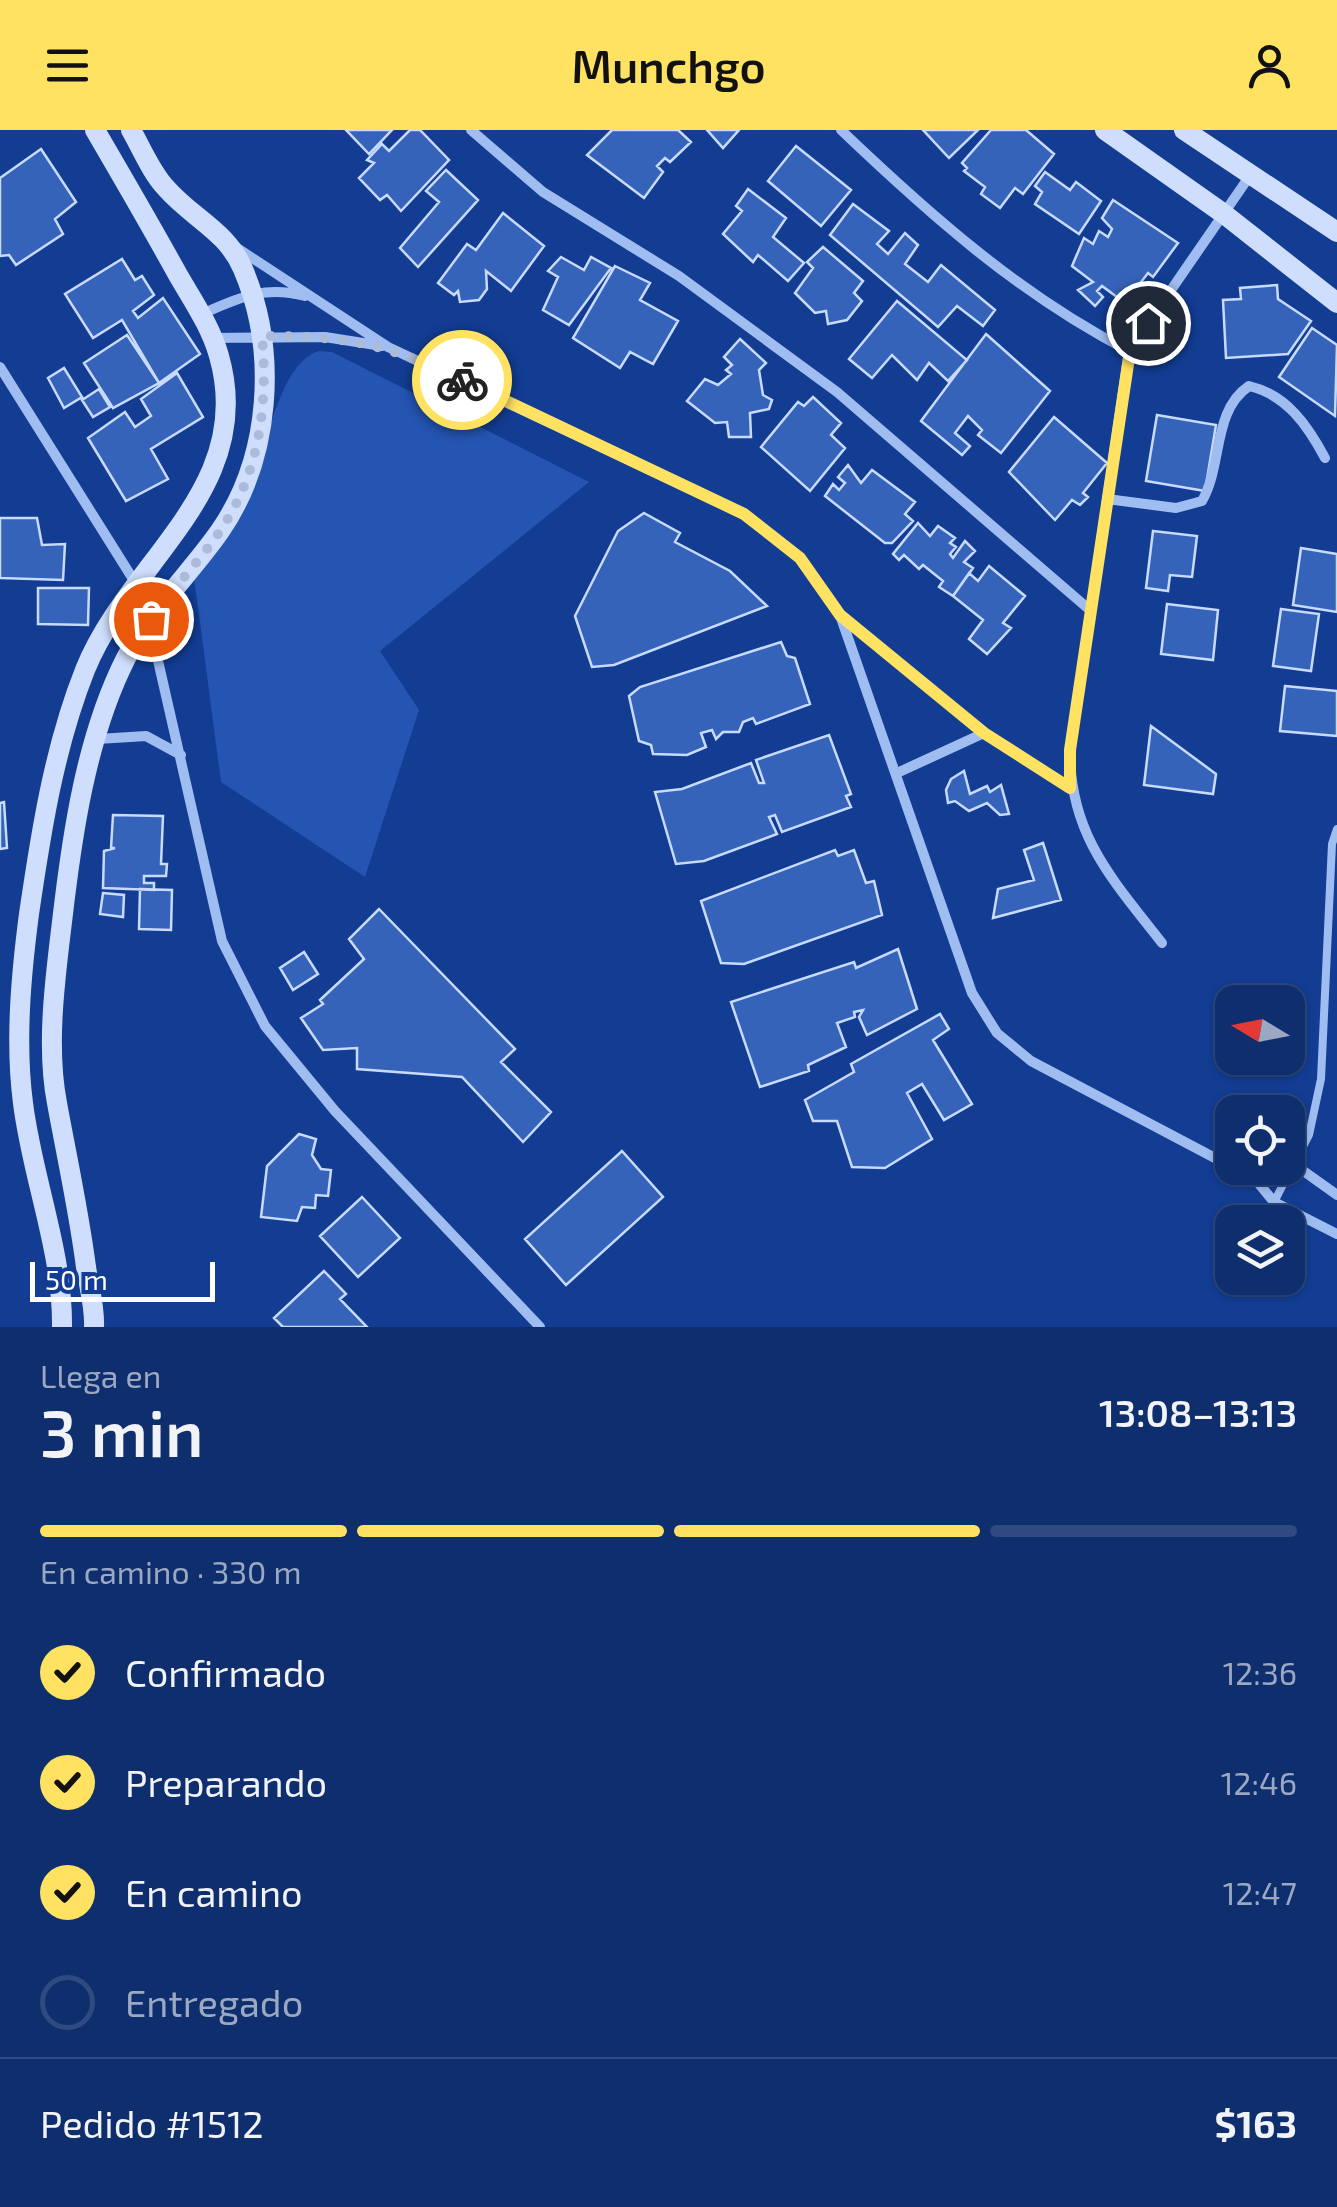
<!DOCTYPE html>
<html lang="es">
<meta charset="utf-8">
<style>
body{margin:0;font-family:"Exo 2",sans-serif;background:#1c3a76;color:#f1f3f6;height:100vh;display:flex;flex-direction:column;font-size:38px;white-space:nowrap}
*{box-sizing:border-box;margin:0}
p{font-size:32px;color:#9ba8c2}
.icon{flex:none;width:55px;height:55px;fill:none;stroke:currentColor;stroke-width:2;stroke-linecap:round;stroke-linejoin:round}
.map{position:relative;height:1197px;overflow:hidden}
.drawer{display:flex;flex-direction:column;background:#0e2e6e;flex:1}
.drawer>*{flex:none}
.needle{width:65px;rotate:280deg}
.fabs{position:absolute;left:1215px;top:855px;display:grid;gap:20px}
.fabs a{display:grid;place-items:center;width:90px;height:90px;border-radius:20px;background:#0e2e6e;box-shadow:0 2px 8px #0004,0 0 0 2px #2e4a81;font-size:50px}
.scale{position:absolute;left:30px;bottom:25px;width:185px;box-sizing:border-box;padding-left:10px;border:5px solid #fff;border-top:0;font-size:28px;line-height:35px;white-space:nowrap;color:#fff;-webkit-text-stroke:8px #123d93;paint-order:stroke}
.pin{position:absolute;display:grid;place-items:center;width:85px;height:85px;color:#fff;margin:-42px;border:5px solid #fff;border-radius:50%;box-shadow:0 2px 10px #0007}
.courier{position:absolute;display:grid;place-items:center;width:100px;height:100px;margin:-50px;border:8px solid #ffe262;border-radius:50%;background:#fff;color:#222;box-shadow:0 2px 12px #0007}
.summary em{font-style:normal;font-weight:600}
.summary div{display:flex;flex-direction:column-reverse}
.summary{display:flex;align-items:center;justify-content:space-between;height:170px;padding:0 40px}
h1{font-size:65px;font-weight:600;line-height:75px}
.bar{display:grid;grid-template-columns:repeat(4,1fr);gap:15px 10px;align-content:center;height:120px;padding:0 40px}
.bar i{height:12px;border-radius:8px;background:#2e4a81}
.bar .selected{background:#ffe262}
.bar p{grid-column:span 4}
.line{display:flex;align-items:center;gap:25px;padding:0 40px;border-top:2px solid #2e4a81}
.line div{flex:1}
ol{padding:0 40px;list-style:none}
li{display:flex;align-items:center;gap:30px;height:110px}
li p{margin-inline-start:auto}
li .icon{padding:10px;border-radius:50%;background:#ffe262;color:#111;stroke-width:4}
li:last-child{color:#9ba8c2}
li i{width:55px;height:55px;border:5px solid #2e4a81;border-radius:50%}
header{display:flex;justify-content:space-between;align-items:center;height:130px;padding:0 40px;background:#ffe262;color:#111;font-size:45px;font-weight:600}
.map>svg:first-child{display:block}
.green{fill:#2455b2}
.building{fill:#3663ba;stroke:#c8dafd;stroke-width:2.5}
.lines{fill:none;stroke-linecap:round;stroke-linejoin:round}
.lane{stroke:#a0bdf2;stroke-width:8}
.street{stroke:#a0bdf2;stroke-width:10}
.secondary{stroke:#cfdefc;stroke-width:20}
.done{stroke:#acbbd9;stroke-width:10;stroke-dasharray:0 18}
.route{stroke:#ffe262;stroke-width:12}
</style>
<header><svg class="icon" aria-label="menu" viewBox="0 0 24 24"><path d="M4 6h16M4 12h16M4 18h16"/></svg>Munchgo<svg class="icon" aria-label="person" viewBox="0 0 24 24"><circle cx="12" cy="8" r="4"/><path d="M4 21q1-7 8-7t8 7"/></svg></header>
<div class="map">
<svg width="1337" height="1197" viewBox="0 0 1337 1197">
<rect width="100%" height="100%" fill="#123d93"/>
<path class="green" d="M319 221 332 222 589 352 380 521 419 580 365 747 221 652 194 447C211 425 232 402 245 378 264 339 274 234 319 221Z"/>
<path class="building" d="M346 0H392L369 24Z
M410 0H420L449 30 401 81 387 65 380 70 359 48 374 33 367 30 382 14 389 21Z
M612 0H678L691 12 670 32 665 28 657 36 663 42 644 68 587 25Z
M707 0H739L723 18Z
M923 0H978L949 28Z
M991 0H1026L1054 24 1023 64 1015 58 1000 78 981 64 985 57 964 41 967 38 962 33Z
M796 16 851 60 821 96 768 51Z
M41 19 76 72 55 89 63 104 16 135 9 125 0 126V48Z
M446 40 478 70 418 137 400 118 439 72 426 61Z
M1045 42 1070 60 1076 52 1101 71 1079 104 1035 74 1042 62 1035 56Z
M748 59 786 88 773 107 804 133 788 151 758 125 753 132 723 104 742 81 736 76Z
M1113 70 1178 113 1153 147 1148 143 1125 173 1102 156 1097 161 1103 167 1095 176 1078 160 1093 152 1072 136 1084 108 1093 114 1099 101 1108 107 1112 99 1102 88Z
M853 74 889 101 877 114 888 124 905 103 918 115 905 134 928 152 941 135 995 180 983 196 957 176 938 197 830 105Z
M503 83 544 116 511 161 486 141 487 159 479 170 460 172 458 161 454 165 438 153 467 114 476 120Z
M823 117 863 151 854 163 862 171 847 190 828 194 826 181 815 183 795 163 813 138 807 132Z
M561 127 584 140 591 127 611 138 569 195 543 180 558 147 548 141Z
M122 129 135 150 142 146 154 165 133 181 138 188 163 168 200 224 159 253 122 190 93 208 65 164Z
M615 136 650 153 640 170 678 191 653 234 630 222 620 238 573 208Z
M1277 155 1278 169 1311 191 1288 224 1226 228 1223 170 1241 169 1240 158Z
M897 171 967 230 948 251 929 233 917 250 892 225 872 248 849 229Z
M1312 198 1337 215 1335 286 1279 247Z
M986 204 1050 261 1001 323 978 305 982 300 968 286 955 303 970 316 962 325 921 291Z
M127 205 159 253 113 278 84 233Z
M740 209 766 233 759 240 763 265 772 270 769 279 750 283 751 307H729L727 292 715 293 687 271 705 249 718 255 731 244 726 240 732 235 724 227Z
M64 238 82 267 64 278 48 248Z
M177 243 203 287 151 319 168 349 126 371 88 308 125 282 135 297 151 286 141 269Z
M99 259 110 277 93 287 82 270Z
M813 267 841 293 831 305 845 318 810 361 761 317 798 272 804 276Z
M1157 285 1216 295 1205 361 1146 351Z
M1054 287 1107 333 1083 363 1088 367 1080 375 1072 370 1055 390 1009 342Z
M848 335 861 353 872 340 915 372 905 384 913 391 892 413H885L825 366 833 354 839 360 845 353 838 347Z
M644 383 680 403 675 412 730 441 767 476 614 535 592 537 575 486 618 401Z
M0 388H37L42 415 65 414 63 450 0 448Z
M918 393 930 406 938 396 955 408 950 413 956 417 950 424 953 428 965 411 975 421 964 432 973 438 953 466 939 457 943 451 923 435 919 439 904 425 899 430 893 424Z
M1153 401 1197 406 1192 447 1170 445 1168 461 1146 458Z
M1301 418 1337 424V482L1293 475Z
M989 436 1025 466 1003 493 1011 498 987 524 969 509 983 490 953 466 969 443 978 451Z
M38 458H89L88 495 38 494Z
M1167 474 1218 480 1213 530 1161 524Z
M1281 479 1319 484 1311 541 1273 536Z
M781 512 787 526 795 528 810 574 756 594 753 588 743 592 739 602H723L716 609 712 600 701 603 706 617 687 625 653 624 651 615 639 611 629 566 640 557Z
M1285 556 1337 561V606L1280 601Z
M1151 596 1216 644 1213 664 1144 655Z
M829 605 851 664 846 666 851 677 782 702 775 685 769 687 777 704 704 731 676 734 655 662 682 659 751 633 759 653H764L756 630Z
M964 641 970 664 987 656 990 662 1001 655 1009 684 1000 685 987 673 969 681 955 671 948 673 946 660 951 649Z
M4 672 7 718 0 719V673Z
M113 685 163 686 161 734H167L166 746H144V753H154V760L103 758 104 721 115 718H111Z
M1043 713 1061 770 993 788 998 759 1034 750 1024 720Z
M835 720 838 726 854 720 866 753 874 751 882 785 744 834 721 833 701 771Z
M140 759 172 760 171 800 139 799Z
M103 763 124 765 123 787 100 784Z
M379 779 515 919 501 932 551 982 523 1012 462 947 357 939V918L323 920 301 888 323 874 320 870 364 829 349 809Z
M898 819 917 879 867 905 859 887 863 880 854 882 855 887 837 893 846 917 808 935 809 941 760 957 731 872 854 832 856 838Z
M304 822 318 844 293 860 280 838Z
M940 884 949 899 933 910 972 974 944 990 922 954 907 963 932 1009 885 1038 852 1037 837 991H813L805 970 854 942 851 934Z
M299 1004 316 1009 312 1025 321 1039 331 1040 328 1066 316 1065 315 1078 302 1077 297 1091 261 1087 267 1036Z
M622 1021 663 1067 566 1155 525 1109Z
M362 1067 400 1108 358 1147 320 1106Z
M324 1141 346 1164 340 1169 367 1197H283L274 1188Z"/>
<g class="lines">
<path class="lane" d="M1274 1072 1309 1005 1321 949 1332 714 1337 699"/>
<path class="street" d="M471 0 543 62 679 146 837 262 1091 481
M841 0C929 84 1020 165 1129 221
M237 118 388 217 744 384 801 429 840 485 972 863 997 903 1031 931 1232 1037
M202 184C238 168 264 155 305 166
M213 208 325 207 382 216
M0 237 143 465 222 811 265 896 335 981 540 1197
M1107 369 1176 378 1202 371C1223 335 1212 281 1249 256 1287 265 1308 296 1325 328
M842 486 984 603
M98 609 146 606 181 625
M897 643 984 603 1070 658
M1162 813C1112 749 1070 705 1070 621L1129 221 1251 44
M1288 1030 1337 1065
M1233 1038 1256 1050 1274 1072 1337 1104
M1256 1050 1275 1038"/>
<path class="secondary" d="M1105 0 1224 84 1337 173
M1184 0 1337 102
M62 1197C63 1122 32 1047 23 973 15 912 21 845 29 784 41 702 54 618 85 540 129 430 257 359 219 226 211 197 193 171 178 145 151 96 123 48 95 0
M94 1197C95 1177 89 1157 86 1137 79 1082 67 1028 57 973 46 916 55 850 62 792 72 705 86 607 126 528 151 480 190 444 220 401 271 327 278 221 243 139 227 101 192 88 166 58 151 42 142 19 131 0"/>
</g>
<g class="lines">
<path class="done" d="M151 489C173 458 201 430 222 398 260 341 268 273 262 206 348 206 384 213 462 250"/>
<path class="route" d="M462 250 744 384 800 428 840 485 984 603 1070 658V620L1130 221 1148 193"/>
</g>
</svg>
<div class="fabs">
<a><svg class="needle" viewBox="-14 -14 28 28"><path d="M0-13l5 13h-10z" fill="#e53935"/><path d="M0 13l5-13h-10z" fill="#9ba8c2"/></svg></a>
<a><svg class="icon" aria-label="locate" viewBox="0 0 24 24"><circle cx="12" cy="12" r="6"/><path d="M12 2v4M12 18v4M2 12h4M18 12h4"/></svg></a>
<a><svg class="icon" aria-label="layers" viewBox="0 0 24 24"><path d="M12 4l9 5-9 5-9-5zM3 14l9 5 9-5"/></svg></a>
</div>
<div class="scale">50 m</div>
<div class="pin" style="left:151px;top:489px;background:#ea580c"><svg class="icon" aria-label="bag" viewBox="0 0 24 24"><path d="M5 8h14l-1 12H6zM9 8a3 3 0 0 1 6 0"/></svg></div>
<div class="pin" style="left:1148px;top:193px;background:#1f2937"><svg class="icon" aria-label="home" viewBox="0 0 24 24"><path d="M3 11l9-7 9 7M6 9v11h12V9"/></svg></div>
<div class="courier" style="left:462px;top:250px"><svg class="icon" aria-label="bike" viewBox="0 0 24 24"><circle cx="6" cy="16" r="4"/><circle cx="18" cy="16" r="4"/><path d="M6 16l4-8h5l3 8M10 8l3 8H6M13 5h3"/></svg></div>
</div>
<section class="drawer">
<div class="summary"><div><h1>3 min</h1><p>Llega en</p></div><em>13:08–13:13</em></div>
<div class="bar"><i class="selected"></i><i class="selected"></i><i class="selected"></i><i></i><p>En camino · 330 m</p></div>
<ol>
<li><svg class="icon" aria-label="check" viewBox="0 0 24 24"><path d="M5 12l5 5 9-10"/></svg>Confirmado<p>12:36</p></li>
<li><svg class="icon" aria-label="check" viewBox="0 0 24 24"><path d="M5 12l5 5 9-10"/></svg>Preparando<p>12:46</p></li>
<li><svg class="icon" aria-label="check" viewBox="0 0 24 24"><path d="M5 12l5 5 9-10"/></svg>En camino<p>12:47</p></li>
<li><i></i>Entregado</li>
</ol>
<div class="line" style="height:130px"><div>Pedido #1512</div><b>$163</b></div>
</section>
